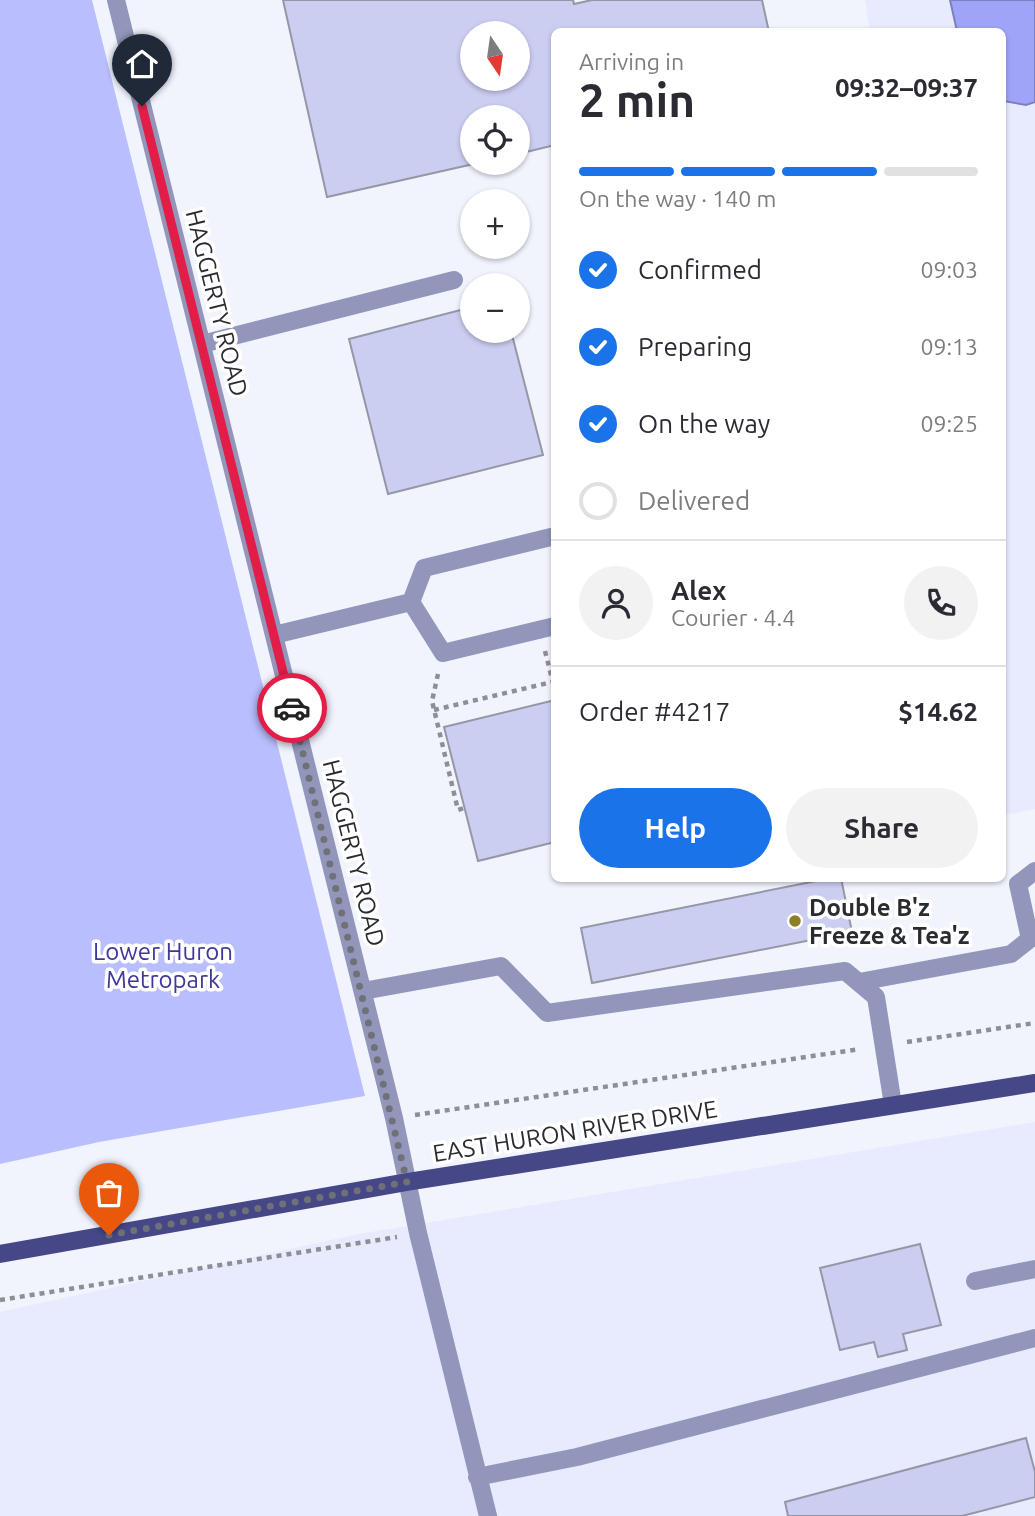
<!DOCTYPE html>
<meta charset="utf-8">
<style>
body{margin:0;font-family:Ubuntu,sans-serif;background:#f2f2f3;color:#2b2b33;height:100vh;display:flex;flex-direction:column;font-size:26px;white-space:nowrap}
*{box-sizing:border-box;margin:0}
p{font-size:23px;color:#7c7c81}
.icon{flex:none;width:38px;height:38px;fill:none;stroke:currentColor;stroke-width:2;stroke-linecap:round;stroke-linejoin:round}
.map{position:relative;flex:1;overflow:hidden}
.details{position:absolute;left:551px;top:28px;width:455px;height:854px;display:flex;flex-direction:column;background:#fff;border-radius:10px;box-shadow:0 2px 5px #0004}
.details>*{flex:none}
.needle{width:46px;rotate:167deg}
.buttons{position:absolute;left:460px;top:21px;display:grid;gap:14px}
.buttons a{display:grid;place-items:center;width:70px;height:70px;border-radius:50%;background:#fff;box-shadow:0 2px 5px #0004;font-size:35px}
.pin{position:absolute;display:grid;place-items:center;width:60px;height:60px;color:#fff;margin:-72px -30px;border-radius:50% 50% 50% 0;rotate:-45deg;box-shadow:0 0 7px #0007}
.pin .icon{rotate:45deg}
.courier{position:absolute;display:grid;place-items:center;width:70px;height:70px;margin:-35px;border:5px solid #e11d48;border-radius:50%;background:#fff;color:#222;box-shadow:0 2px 9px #0007}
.head em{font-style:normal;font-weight:600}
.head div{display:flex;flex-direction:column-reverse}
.head{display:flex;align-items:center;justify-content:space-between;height:119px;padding:0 28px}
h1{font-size:46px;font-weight:600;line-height:52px}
.bar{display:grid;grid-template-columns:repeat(4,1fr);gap:10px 7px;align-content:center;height:84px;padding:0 28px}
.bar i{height:9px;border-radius:5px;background:#e1e1e2}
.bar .on{background:#1a73e8}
.bar p{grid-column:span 4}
.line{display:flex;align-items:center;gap:18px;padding:0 28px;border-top:2px solid #e1e1e2}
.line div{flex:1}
.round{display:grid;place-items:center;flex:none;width:74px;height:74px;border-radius:37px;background:#f2f2f3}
ol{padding:0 28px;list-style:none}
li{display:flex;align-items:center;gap:21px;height:77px}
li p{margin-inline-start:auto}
li .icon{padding:7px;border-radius:50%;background:#1a73e8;color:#fff;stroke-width:4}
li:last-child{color:#7c7c81}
li i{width:38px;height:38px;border:4px solid #e1e1e2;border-radius:50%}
.primary-button{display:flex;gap:14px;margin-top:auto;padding:14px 28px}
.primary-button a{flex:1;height:80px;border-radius:42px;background:#1a73e8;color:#fff;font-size:28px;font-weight:600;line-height:80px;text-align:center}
.primary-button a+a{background:#f2f2f3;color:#2b2b33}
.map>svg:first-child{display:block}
.built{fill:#e8eafe}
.green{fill:#b9befe}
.water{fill:#9fa4f8;stroke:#7c80bc;stroke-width:2}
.building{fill:#cbcef1;stroke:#9597a7;stroke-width:2;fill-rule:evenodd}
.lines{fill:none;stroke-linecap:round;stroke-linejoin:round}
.path{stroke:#8d8f97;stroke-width:4.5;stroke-dasharray:5 5;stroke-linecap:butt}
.minor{stroke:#9296ba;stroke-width:18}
.major{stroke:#464786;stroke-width:18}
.done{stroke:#707178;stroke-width:7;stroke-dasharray:0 12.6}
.route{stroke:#e11d48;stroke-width:9}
.poi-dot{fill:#8c7f26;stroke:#fff;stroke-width:2.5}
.labels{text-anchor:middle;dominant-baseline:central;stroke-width:7;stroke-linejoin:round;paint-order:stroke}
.street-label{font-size:24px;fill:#2a2b31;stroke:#fff}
.poi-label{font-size:24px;font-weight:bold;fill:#2a2b31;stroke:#fff;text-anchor:start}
.park-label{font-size:24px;fill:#3f3898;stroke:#fff}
</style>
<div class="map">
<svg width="1035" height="1516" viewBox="0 0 1035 1516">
<rect width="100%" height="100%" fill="#f1f3fd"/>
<path class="built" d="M865 0H1035V809L1003 815V32L870 31Z
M1035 1122V1516H0V1312L359 1234Z"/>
<path class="green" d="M0 0H92L365 1096 99 1142 0 1164Z"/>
<path class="water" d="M950 0H1035V102L1026 105 1003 101V32L957 31Z"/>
<path class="building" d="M283 0H573L574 4 592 0H762L769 32H555V145L518 154V117H472V163H478L327 197ZM472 33H518V79H472Z
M472 307V331H511L543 455 388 494 349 339Z
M555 700V842L478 861 444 727Z
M831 878H841L852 932 592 983 581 928Z
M920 1244 941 1325 903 1334 907 1350 878 1357 874 1342 840 1350 820 1268Z
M1026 1438 1035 1472V1497L962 1516H788L785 1502Z"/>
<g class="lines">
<path class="path" d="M545 651 555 691
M438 674 432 701 458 810 464 808
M434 710 552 682
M907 1042 1035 1023
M415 1115 860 1049
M0 1300 397 1237"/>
<path class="minor" d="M116 0 394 1118 418 1233 488 1516
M202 344 454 280
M411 602 443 653 555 626
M411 602 424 568 555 536
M274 635 411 602
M859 982 1011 954 1030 939 1018 884 1035 871
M363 991 501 966 547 1013 845 971 876 997 893 1105
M975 1281 1035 1269
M477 1477 577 1457 1035 1338"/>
<path class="major" d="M0 1254 407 1182 1035 1083"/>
</g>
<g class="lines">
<path class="done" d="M109 1235 407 1182 292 708"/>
<path class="route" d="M142 106 292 708"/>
</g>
<circle class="poi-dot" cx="795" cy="921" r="7"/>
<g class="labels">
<g class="street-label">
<text transform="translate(217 303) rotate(76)">HAGGERTY ROAD</text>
<text transform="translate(354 853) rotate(76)">HAGGERTY ROAD</text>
<text transform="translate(575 1131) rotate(-9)">EAST HURON RIVER DRIVE</text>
</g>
<g class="poi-label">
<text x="809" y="907">Double B'z<tspan x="809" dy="28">Freeze &amp; Tea'z</tspan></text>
</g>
<g class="park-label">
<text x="163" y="951">Lower Huron<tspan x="163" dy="28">Metropark</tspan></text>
</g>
</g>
</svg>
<div class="buttons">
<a><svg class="needle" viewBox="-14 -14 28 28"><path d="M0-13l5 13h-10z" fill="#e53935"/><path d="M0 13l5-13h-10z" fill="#7c7c81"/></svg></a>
<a><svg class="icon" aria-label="locate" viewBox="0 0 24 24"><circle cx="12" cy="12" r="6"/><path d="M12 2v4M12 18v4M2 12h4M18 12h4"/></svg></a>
<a>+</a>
<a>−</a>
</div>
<div class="pin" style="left:109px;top:1235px;background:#ea580c"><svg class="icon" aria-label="bag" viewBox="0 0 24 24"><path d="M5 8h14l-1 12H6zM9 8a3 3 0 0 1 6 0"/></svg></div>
<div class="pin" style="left:142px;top:106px;background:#1f2937"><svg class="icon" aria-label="home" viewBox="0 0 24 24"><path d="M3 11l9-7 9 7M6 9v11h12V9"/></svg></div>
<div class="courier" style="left:292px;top:708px"><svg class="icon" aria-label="car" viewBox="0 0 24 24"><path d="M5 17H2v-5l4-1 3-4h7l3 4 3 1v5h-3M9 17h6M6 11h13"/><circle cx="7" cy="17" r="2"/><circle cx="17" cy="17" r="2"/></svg></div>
<section class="details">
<div class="head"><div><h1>2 min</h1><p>Arriving in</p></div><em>09:32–09:37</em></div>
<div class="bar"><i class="on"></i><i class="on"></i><i class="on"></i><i></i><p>On the way · 140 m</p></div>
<ol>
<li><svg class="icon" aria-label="check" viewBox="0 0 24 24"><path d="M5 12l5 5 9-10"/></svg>Confirmed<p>09:03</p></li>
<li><svg class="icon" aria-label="check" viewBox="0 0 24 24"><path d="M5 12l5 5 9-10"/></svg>Preparing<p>09:13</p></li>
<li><svg class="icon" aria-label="check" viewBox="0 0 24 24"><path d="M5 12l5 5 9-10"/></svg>On the way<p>09:25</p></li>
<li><i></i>Delivered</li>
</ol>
<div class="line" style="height:126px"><a class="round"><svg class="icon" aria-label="person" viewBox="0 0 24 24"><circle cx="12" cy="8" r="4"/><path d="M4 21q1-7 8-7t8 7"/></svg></a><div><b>Alex</b><p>Courier · 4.4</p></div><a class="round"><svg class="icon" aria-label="phone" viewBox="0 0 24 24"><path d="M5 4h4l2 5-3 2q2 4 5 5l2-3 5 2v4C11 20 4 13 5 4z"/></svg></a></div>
<div class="line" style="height:91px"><div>Order #4217</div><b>$14.62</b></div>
<div class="primary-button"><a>Help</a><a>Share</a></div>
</section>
</div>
